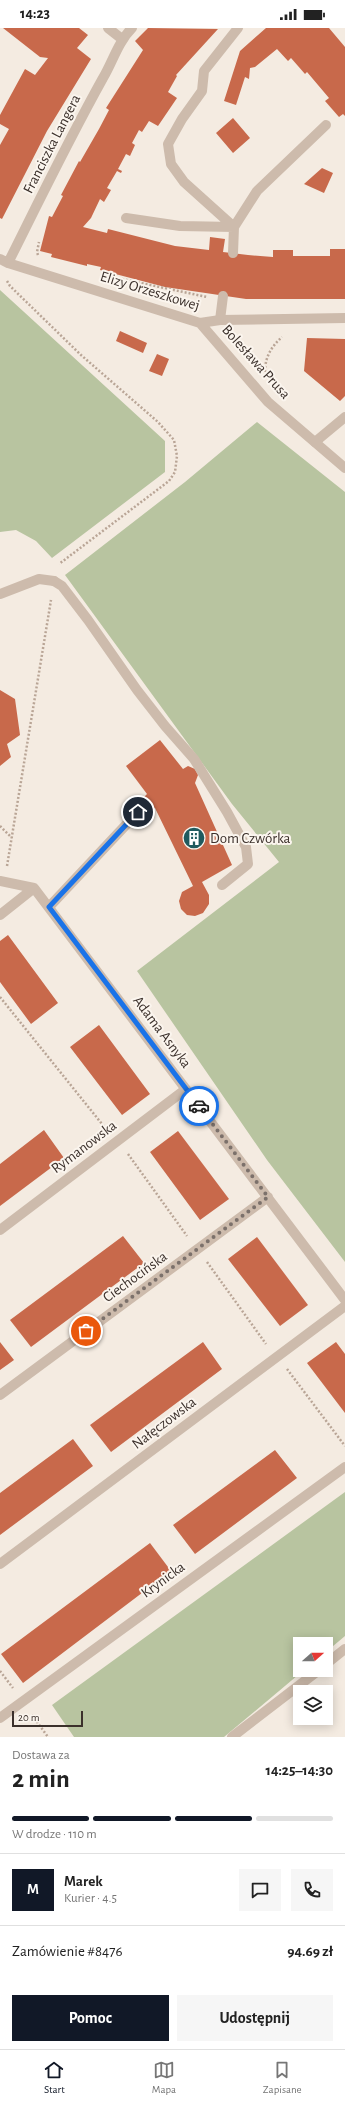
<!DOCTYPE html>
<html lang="pl">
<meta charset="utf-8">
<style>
body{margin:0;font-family:"Alegreya Sans",sans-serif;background:#f6f6f6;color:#222;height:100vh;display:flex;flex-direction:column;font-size:15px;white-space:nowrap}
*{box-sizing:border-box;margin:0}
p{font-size:13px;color:#767676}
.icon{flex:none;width:22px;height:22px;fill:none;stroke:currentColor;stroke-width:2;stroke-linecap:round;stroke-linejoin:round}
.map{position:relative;height:1709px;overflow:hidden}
.panel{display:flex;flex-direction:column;background:#fff;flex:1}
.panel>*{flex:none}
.needle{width:26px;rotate:69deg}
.fabs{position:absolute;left:293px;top:1609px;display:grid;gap:8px}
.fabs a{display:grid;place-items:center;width:40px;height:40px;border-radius:0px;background:#fff;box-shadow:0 2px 10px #0003;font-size:20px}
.scale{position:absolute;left:12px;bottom:10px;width:71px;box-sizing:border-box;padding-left:4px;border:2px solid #3b302b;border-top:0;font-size:11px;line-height:14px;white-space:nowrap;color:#3b302b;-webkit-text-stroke:3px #fbf5ee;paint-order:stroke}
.pin{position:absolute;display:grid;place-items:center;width:34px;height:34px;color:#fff;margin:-17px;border:2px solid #fff;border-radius:50%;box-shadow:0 1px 4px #0007}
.courier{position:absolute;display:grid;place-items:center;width:40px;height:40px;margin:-20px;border:3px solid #1a73e8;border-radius:50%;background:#fff;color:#222;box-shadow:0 1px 5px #0007}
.summary em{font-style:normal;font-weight:700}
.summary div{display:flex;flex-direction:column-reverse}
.summary{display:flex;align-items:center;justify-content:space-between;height:68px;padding:0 12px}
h1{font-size:26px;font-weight:700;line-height:30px}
.bar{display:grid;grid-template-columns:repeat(4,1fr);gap:6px 4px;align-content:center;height:48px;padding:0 12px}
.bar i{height:5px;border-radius:3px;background:#e0e0e0}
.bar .current{background:#111827}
.bar p{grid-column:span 4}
.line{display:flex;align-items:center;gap:10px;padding:0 12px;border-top:1px solid #e0e0e0}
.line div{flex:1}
.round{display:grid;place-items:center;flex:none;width:42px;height:42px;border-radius:0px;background:#f6f6f6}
.cta{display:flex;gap:8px;margin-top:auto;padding:8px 12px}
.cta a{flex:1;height:46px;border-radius:0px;background:#111827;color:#fff;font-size:16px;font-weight:700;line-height:46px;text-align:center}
.cta a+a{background:#f6f6f6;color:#222}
.status{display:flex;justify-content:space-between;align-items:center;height:28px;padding:0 20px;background:#fff;direction:ltr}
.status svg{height:11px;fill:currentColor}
.dock{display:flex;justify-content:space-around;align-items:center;height:56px;border-top:1px solid #e0e0e0;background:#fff;font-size:11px;color:#767676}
.dock a{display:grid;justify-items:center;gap:2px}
.dock .current{color:#111827}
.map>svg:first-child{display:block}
.green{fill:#b8c4a0}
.building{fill:#c8694b}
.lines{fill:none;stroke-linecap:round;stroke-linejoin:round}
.path{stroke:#b9a596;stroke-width:2.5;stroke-dasharray:2 2;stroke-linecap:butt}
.service{stroke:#cdbbac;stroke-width:10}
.minor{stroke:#cdbbac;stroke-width:10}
.done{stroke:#7c716b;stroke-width:4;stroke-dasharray:0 7.2}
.route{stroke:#1a73e8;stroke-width:5}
.labels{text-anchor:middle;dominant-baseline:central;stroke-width:4;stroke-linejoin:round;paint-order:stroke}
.street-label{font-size:15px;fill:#3b302b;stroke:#fbf5ee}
.poi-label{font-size:15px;fill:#3b302b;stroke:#fbf5ee;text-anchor:start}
</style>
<div class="status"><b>14:23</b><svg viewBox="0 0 49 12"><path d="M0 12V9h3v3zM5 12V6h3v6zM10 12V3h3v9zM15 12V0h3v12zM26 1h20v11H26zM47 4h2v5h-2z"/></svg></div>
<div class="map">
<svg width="345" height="1709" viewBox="0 0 345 1709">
<rect width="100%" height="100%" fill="#f4ebe1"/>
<path class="green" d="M0 262 165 413V444L52 530 36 513 16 502 0 504Z
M257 394 345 464V1234L267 1132 137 943 279 834 232 776 65 547 185 454Z
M345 1464V1608L326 1624V1616H300V1642H304L224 1709H74L52 1677Z"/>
<path class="building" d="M3 0H79L88 7 77 20 91 31 47 103 2 191 0 190V117L9 101 0 96V87L25 41 35 47 48 30 40 29Z
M148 0 218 1 176 47 177 48 168 64 177 70 158 98 149 93 142 104 139 102 132 115 135 117 130 128 126 126 118 141 122 143 121 145 117 143 107 160 111 162 104 174 100 171 91 190 83 199 107 205 108 201 175 218 209 222 210 209 225 211 223 224 248 227 273 229V222H293V228H330V221H345V271H246L165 259 100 242 101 239 87 236V238L51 229 52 226 40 223 49 188 52 189 63 168 61 167 79 133 80 134 99 101 109 82 106 80 143 22 135 13Z
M266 0H329L345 19V88L343 86 339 89 325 73 329 70 307 44 305 46 291 30 288 33 277 21 255 39 250 40 249 51 245 49 236 77 224 73 240 23Z
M233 90 250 110 233 125 216 105Z
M322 140 333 145 324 165 304 156Z
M120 303 147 315 143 325 116 313Z
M307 310 345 311V368L340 373 304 343Z
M157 326 169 331 162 348 149 343Z
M0 662 15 671 20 707 7 716 11 729 0 738Z
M160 712 183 741 188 738 195 741 198 747 195 755 232 837 202 854 209 867V876L203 885 195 888 187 887 181 881 179 873 182 864 193 858 155 780 149 783 141 772 147 766 126 738Z
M8 907 58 975 31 996 0 954V913Z
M99 997 150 1066 122 1087 70 1019Z
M44 1102 64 1130 0 1178V1136Z
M178 1103 229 1171 200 1192 150 1124Z
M123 1208 144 1235 31 1319 10 1292Z
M257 1209 308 1277 280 1298 228 1231Z
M0 1314 14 1332 0 1342Z
M203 1314 222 1341 111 1424 90 1397Z
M336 1314 345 1326V1385L307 1335Z
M73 1411 93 1438 0 1507V1465Z
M275 1422 297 1450 195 1526 173 1497Z
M150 1515 171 1543 23 1655 1 1626Z"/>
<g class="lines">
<path class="path" d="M38 227 37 224 39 214
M122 251 207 269
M7 253 10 258 81 327 158 394 174 412 177 428 175 444 169 453 59 536
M265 344C265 329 271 319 282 309
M0 798 12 810
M7 838 51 572
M0 969 106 1101
M128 1126 187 1208
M207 1234 266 1316
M287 1341 345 1418
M0 1643 13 1660
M32 1687 48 1709"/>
<path class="service" d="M126 190 180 198 234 199 184 154 171 136 168 116 182 91 202 63 204 43 238 0
M233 225 234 199 257 163 326 97
M220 292 223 268
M315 414 345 389
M54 553 62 558 88 592 137 662 165 698 194 731 227 784 246 819 248 836 222 857
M49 879 138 784"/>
<path class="minor" d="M108 0 122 11
M0 231 8 235 200 295 220 292 345 290
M8 235C39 173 69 111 103 50 113 33 118 14 132 0
M200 295 268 374 345 440
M0 566 39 551 54 553
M0 853 34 860 345 1272
M0 887 34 860
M0 1202 186 1061
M0 1367 268 1169
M0 1536 345 1278
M326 1636 345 1621
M0 1690 345 1439
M232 1709 319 1642"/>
</g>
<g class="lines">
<path class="done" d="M86 1303 268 1169 199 1078"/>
<path class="route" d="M138 784 49 879 199 1078"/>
</g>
<defs>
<g id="building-disc" transform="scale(1.15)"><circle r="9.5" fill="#1f5a5e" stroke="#fbf5ee"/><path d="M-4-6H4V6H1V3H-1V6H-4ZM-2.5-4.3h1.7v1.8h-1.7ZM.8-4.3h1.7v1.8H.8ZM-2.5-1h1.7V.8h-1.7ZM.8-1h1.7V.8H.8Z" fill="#fff"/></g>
</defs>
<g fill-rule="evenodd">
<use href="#building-disc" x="194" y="810"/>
</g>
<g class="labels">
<g class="street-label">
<text transform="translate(52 116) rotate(-63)">Franciszka Langera</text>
<text transform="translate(150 263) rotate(17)">Elizy Orzeszkowej</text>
<text transform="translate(256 334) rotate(48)">Bolesława Prusa</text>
<text transform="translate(162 1004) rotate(53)">Adama Asnyka</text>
<text transform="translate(84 1119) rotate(-37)">Rymanowska</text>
<text transform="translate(135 1249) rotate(-36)">Ciechocińska</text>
<text transform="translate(164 1395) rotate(-37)">Nałęczowska</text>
<text transform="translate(163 1552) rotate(-36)">Krynicka</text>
</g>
<g class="poi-label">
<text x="210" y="810">Dom Czwórka</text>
</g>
</g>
</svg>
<div class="fabs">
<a><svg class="needle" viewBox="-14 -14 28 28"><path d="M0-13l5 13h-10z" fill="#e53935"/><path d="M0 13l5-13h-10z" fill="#767676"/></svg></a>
<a><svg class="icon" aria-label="layers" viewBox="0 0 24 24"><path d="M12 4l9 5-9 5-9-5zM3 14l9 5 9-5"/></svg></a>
</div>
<div class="scale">20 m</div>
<div class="pin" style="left:86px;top:1303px;background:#ea580c"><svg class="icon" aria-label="bag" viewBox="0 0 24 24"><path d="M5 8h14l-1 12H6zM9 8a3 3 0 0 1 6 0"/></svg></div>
<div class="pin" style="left:138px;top:784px;background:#1f2937"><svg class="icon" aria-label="home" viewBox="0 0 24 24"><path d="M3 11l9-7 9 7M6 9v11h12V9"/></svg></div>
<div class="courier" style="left:199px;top:1078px"><svg class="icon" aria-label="car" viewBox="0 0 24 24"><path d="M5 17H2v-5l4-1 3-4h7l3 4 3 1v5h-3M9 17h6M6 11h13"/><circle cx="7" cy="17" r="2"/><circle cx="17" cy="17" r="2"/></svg></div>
</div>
<section class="panel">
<div class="summary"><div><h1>2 min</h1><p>Dostawa za</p></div><em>14:25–14:30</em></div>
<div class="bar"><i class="current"></i><i class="current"></i><i class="current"></i><i></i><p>W drodze · 110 m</p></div>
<div class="line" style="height:72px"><b class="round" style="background:#111827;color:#fff">M</b><div><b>Marek</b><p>Kurier · 4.5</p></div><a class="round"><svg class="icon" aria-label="chat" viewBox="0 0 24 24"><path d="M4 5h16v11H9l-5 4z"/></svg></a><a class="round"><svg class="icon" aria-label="phone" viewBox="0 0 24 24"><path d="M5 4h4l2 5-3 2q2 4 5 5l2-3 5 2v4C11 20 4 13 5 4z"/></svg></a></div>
<div class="line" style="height:52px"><div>Zamówienie #8476</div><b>94.69 zł</b></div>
<div class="cta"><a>Pomoc</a><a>Udostępnij</a></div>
</section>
<nav class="dock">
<a class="current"><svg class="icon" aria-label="home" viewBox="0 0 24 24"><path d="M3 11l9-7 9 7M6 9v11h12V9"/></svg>Start</a>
<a><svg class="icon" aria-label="map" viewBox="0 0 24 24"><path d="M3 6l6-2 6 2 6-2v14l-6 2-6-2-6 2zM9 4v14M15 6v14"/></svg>Mapa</a>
<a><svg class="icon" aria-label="saved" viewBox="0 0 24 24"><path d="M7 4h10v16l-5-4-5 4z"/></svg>Zapisane</a>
</nav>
